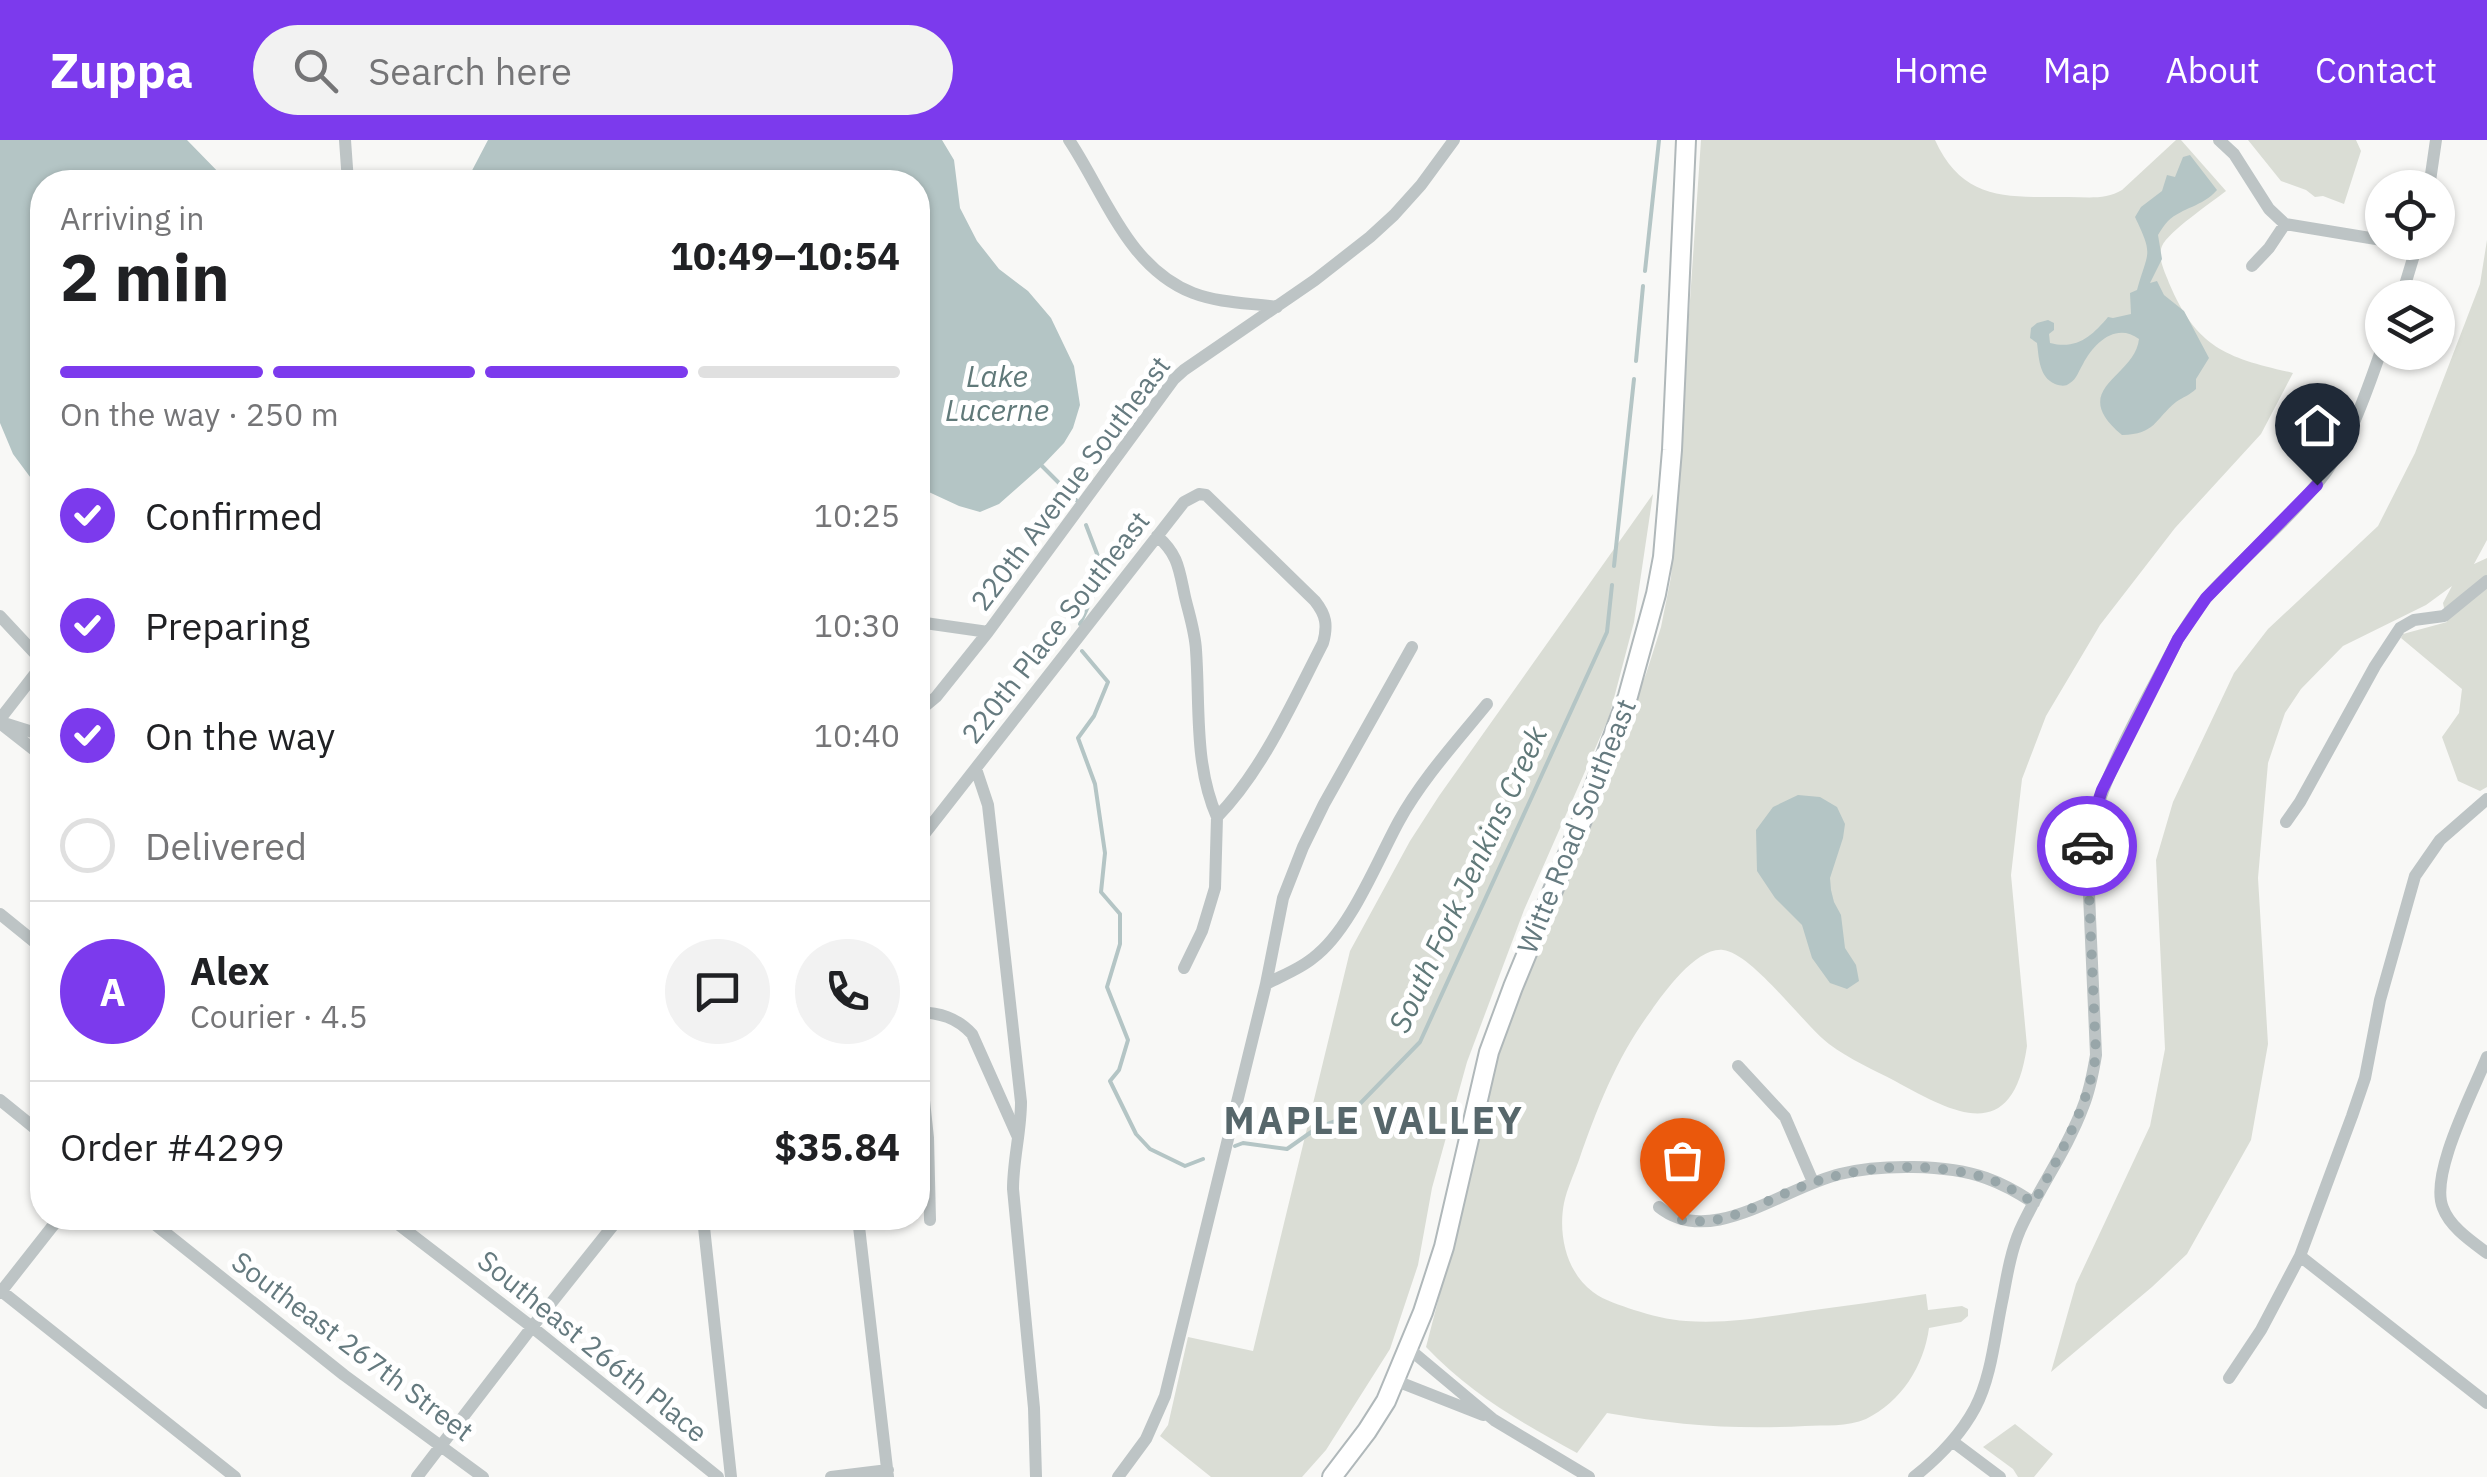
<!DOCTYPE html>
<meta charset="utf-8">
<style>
body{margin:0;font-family:"IBM Plex Sans",sans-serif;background:#f2f2f2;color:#202124;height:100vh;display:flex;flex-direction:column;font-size:38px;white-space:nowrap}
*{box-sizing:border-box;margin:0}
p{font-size:32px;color:#757577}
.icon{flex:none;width:55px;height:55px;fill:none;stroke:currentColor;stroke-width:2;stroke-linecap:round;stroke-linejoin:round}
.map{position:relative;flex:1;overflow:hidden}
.details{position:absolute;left:30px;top:30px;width:900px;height:1060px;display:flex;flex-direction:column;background:#fff;border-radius:40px;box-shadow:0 2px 8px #0004}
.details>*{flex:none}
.tools{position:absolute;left:2365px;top:30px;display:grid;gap:20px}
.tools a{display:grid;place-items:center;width:90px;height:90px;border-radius:50%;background:#fff;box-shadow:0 2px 8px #0004;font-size:50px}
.pin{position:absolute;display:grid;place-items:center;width:85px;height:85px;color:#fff;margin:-102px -42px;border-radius:50% 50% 50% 0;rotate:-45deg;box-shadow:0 0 10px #0007}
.pin .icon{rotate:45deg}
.courier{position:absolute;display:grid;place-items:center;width:100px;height:100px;margin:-50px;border:8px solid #7c3aed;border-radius:50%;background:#fff;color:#222;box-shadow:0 2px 12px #0007}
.head em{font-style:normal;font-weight:700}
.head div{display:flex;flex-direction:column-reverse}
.head{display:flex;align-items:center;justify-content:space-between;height:170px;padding:0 30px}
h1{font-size:65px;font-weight:700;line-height:75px}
.bar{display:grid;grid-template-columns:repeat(4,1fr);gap:15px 10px;align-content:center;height:120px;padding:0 30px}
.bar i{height:12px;border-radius:8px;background:#e0e0e0}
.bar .active{background:#7c3aed}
.bar p{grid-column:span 4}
.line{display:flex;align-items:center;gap:25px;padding:0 30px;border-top:2px solid #e0e0e0}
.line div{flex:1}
.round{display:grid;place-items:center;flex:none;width:105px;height:105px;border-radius:52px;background:#f2f2f2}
ol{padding:0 30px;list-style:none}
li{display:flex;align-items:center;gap:30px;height:110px}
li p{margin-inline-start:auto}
li .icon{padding:10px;border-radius:50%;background:#7c3aed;color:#fff;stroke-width:4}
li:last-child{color:#757577}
li i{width:55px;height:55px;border:5px solid #e0e0e0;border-radius:50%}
header{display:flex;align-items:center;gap:60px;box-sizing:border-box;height:140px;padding:0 50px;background:#7c3aed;color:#fff}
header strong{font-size:48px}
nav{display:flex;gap:55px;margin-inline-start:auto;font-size:35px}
.search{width:700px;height:90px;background:#f2f2f2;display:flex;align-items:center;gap:25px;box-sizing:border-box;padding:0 35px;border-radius:55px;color:#757577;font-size:38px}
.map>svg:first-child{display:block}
.green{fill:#daddd5}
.water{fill:#b4c5c5}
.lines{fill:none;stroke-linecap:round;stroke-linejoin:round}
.stream{stroke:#b4c5c5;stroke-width:4}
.secondary-casing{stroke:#b0b8ba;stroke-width:22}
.street{stroke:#bdc4c5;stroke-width:12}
.secondary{stroke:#fff;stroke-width:18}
.done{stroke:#98a6a9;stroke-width:10;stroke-dasharray:0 18}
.route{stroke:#7c3aed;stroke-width:12}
.labels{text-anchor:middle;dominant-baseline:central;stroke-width:10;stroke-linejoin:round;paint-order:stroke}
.street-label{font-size:28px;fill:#657a7f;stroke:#fff}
.water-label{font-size:30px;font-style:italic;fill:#607979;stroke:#fff}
.district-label{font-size:38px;font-weight:bold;letter-spacing:2.5px;fill:#57676b;stroke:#fff}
</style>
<header>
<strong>Zuppa</strong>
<div class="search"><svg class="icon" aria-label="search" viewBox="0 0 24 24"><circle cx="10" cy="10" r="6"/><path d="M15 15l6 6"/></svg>Search here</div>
<nav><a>Home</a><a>Map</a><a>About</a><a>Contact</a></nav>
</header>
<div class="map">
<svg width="2487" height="1337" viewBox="0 0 2487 1337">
<rect width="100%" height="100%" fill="#f8f8f6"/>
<path class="green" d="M1701 0H1935C1963 62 2009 57 2069 57 2087 57 2106 60 2122 50L2176 0H2181L2226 51C2212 62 2168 92 2162 106 2157 118 2165 132 2169 143 2197 209 2228 218 2293 233L2261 294 2175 388 2100 485 2046 576 2022 639 2011 735 2027 906C2013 1004 1958 976 1895 941 1874 930 1849 919 1829 904 1803 884 1752 813 1723 810 1697 807 1665 851 1651 871 1618 915 1597 968 1579 1020 1574 1034 1567 1049 1564 1063 1558 1094 1566 1132 1593 1152 1605 1161 1620 1165 1634 1170 1650 1175 1669 1180 1686 1181 1726 1184 1767 1177 1807 1171 1846 1166 1886 1160 1926 1154L1928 1170 1962 1166 1968 1169V1176L1961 1182 1929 1188C1924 1226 1901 1262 1866 1279 1848 1287 1824 1285 1805 1286 1735 1290 1676 1285 1607 1273L1577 1313C1520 1282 1471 1254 1426 1207L1446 1130 1497 912 1517 852 1646 534 1661 487 1671 437Z
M2248 0H2356L2361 11 2344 64 2323 56 2315 57 2306 50 2281 41Z
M2487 100V400L2474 424 2487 418V647L2480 651 2458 641 2442 597 2459 573 2462 549 2401 498 2403 494 2447 482 2443 463 2452 446 2426 465 2343 506 2301 549 2285 573 2268 623 2258 738 2268 904 2251 1000 2187 1114 2152 1147 2051 1232 2076 1144 2150 986 2165 909 2156 720 2173 662 2234 533 2268 489 2378 386 2415 313 2480 144Z
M1653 354 1634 482 1609 577 1524 770 1467 922 1432 1048 1418 1125 1390 1209 1326 1310 1302 1337H1211L1160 1296 1168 1285 1188 1197 1253 1211 1350 811 1410 701 1439 656Z
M2015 1284 2053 1314 2034 1337H2018L2013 1329 1983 1307Z"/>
<path class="water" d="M0 0H187L228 42H42V353L13 314 0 283Z
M488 0H942L954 20 960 68 977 101 999 129 1028 151 1051 178 1074 226 1080 265 1073 288 1064 303 1042 326 999 364 980 372 959 366 918 347V42H466Z
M2190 15 2217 50C2202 67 2183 67 2168 81 2164 85 2161 90 2158 95L2162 119 2150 143 2157 141 2164 155 2184 171 2209 218 2196 239V249C2190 255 2183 257 2176 262 2154 280 2156 294 2122 295 2066 248 2135 238 2139 199 2116 182 2094 203 2083 224 2079 230 2077 239 2070 243 2065 247 2061 246 2055 244 2039 237 2039 218 2037 203L2030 198 2031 188 2037 183 2048 180 2054 183V190L2049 194 2050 203C2077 210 2092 196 2108 177L2113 178 2131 174 2130 153 2137 150C2148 110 2154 117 2135 77L2141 67 2162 51 2167 35 2175 37 2183 17Z
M1798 655 1820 657 1837 667 1845 684 1843 698 1830 738 1831 750 1834 762 1841 775 1845 808 1856 825 1859 841 1847 849 1830 843 1812 818 1802 785 1775 758 1757 731 1756 690 1773 667Z"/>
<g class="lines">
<path class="stream" d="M1645 131 1659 0
M1636 221 1643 146
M1042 326 1076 360
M1614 426 1634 239
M1080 484 1104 432 1086 385
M1082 511 1108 542 1094 576 1078 598 1095 644 1105 713 1101 752 1120 774V804L1107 847 1128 900 1119 930 1110 941 1136 994 1150 1009 1185 1026 1203 1019
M1235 1006 1243 1003 1287 1009 1317 988 1348 976 1420 902 1607 492 1612 445"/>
<g class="secondary-casing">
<path id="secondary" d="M1332 1337 1367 1291 1386 1261 1423 1172 1444 1107 1489 912 1513 847 1582 680 1628 556 1656 454 1663 417 1672 310 1686 0"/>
</g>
<path class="street" d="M345 0 348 42
M1069 0C1105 54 1128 128 1193 153 1219 163 1250 163 1277 167
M2219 0 2234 14 2269 69 2285 84 2382 100
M2429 48 2436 0
M2401 102 2418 105
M2252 126 2269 108 2285 84
M2401 158 2418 102
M1157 396C1179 415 1179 430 1185 457 1189 474 1195 492 1196 510 1200 566 1194 625 1217 677
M0 476 42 521
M918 482 988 492
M918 572 936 557 988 492 1174 239 1184 230 1315 140 1370 97 1394 75 1421 45 1454 0
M0 579 42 525
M0 583 42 616
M7 584 42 595
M976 629 988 665 1021 962C1021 991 1013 1020 1013 1049L1034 1268 1036 1337
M2286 682 2300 662 2375 526 2400 488 2414 480 2444 476 2487 441
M918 702 1184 362 1199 354 1206 355 1315 461C1326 475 1328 485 1323 503 1293 561 1263 630 1217 677L1215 748 1202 791 1184 828
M0 774 42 808
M1266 844C1281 836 1300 829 1313 818 1350 791 1377 721 1399 681 1422 639 1457 601 1487 564
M918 872C940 873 956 877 972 894L1017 995
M918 905 928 998 930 1080
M2487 917C2473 952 2429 1035 2443 1068 2450 1087 2471 1101 2487 1113
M1738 926 1785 977 1813 1042
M0 960 42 994
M1659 1067C1711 1109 1784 1047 1840 1034 1880 1024 1947 1024 1986 1038 2003 1044 2019 1053 2034 1063
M147 1078 344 1235 483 1337
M390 1078 532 1187 718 1337
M703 1078 731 1337
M858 1078 888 1337
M2300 1116 2487 1263
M0 1150 235 1337
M0 1153 59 1078
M1408 1208 1494 1280 1589 1337
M2229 1238 2261 1190 2300 1116 2352 976 2365 938 2380 860 2415 736 2440 700 2487 659
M1394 1240 1483 1275
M1952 1301 2000 1337
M417 1337 532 1187 619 1078
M831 1337 888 1330
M1118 1337 1146 1299 1165 1256 1266 844 1283 758 1303 707 1324 664 1412 507
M1914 1337C1938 1318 1960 1296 1975 1268 1992 1236 1995 1193 2003 1157 2007 1135 2011 1111 2020 1090 2039 1048 2067 1010 2083 967 2090 950 2093 933 2096 915L2087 708C2101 633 2144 566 2178 499 2188 484 2197 468 2209 455 2243 417 2284 385 2316 345 2349 306 2365 256 2382 208"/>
<use href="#secondary" class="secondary"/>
</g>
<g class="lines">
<path class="done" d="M1682 1080C1722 1087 1755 1066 1791 1051 1849 1026 1918 1020 1979 1036 1999 1041 2017 1052 2034 1063 2060 1013 2087 970 2096 915L2087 706"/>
<path class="route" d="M2087 706 2091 683 2102 650 2178 499 2206 458 2317 345"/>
</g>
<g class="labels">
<g class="street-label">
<text transform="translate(1070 343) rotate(-53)">220th Avenue Southeast</text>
<text transform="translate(1055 487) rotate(-52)">220th Place Southeast</text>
<text transform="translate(1576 686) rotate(-68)">Witte Road Southeast</text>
<text transform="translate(353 1206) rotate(37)">Southeast 267th Street</text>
<text transform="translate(593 1206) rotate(39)">Southeast 266th Place</text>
</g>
<g class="water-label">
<text x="997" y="235">Lake<tspan x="997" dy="34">Lucerne</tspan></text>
<text transform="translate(1467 739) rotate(-65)">South Fork Jenkins Creek</text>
</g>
<g class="district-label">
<text x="1374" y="979">MAPLE VALLEY</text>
</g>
</g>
</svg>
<div class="tools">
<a><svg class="icon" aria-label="locate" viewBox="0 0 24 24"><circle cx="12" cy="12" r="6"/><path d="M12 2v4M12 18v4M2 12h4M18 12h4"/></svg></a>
<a><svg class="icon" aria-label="layers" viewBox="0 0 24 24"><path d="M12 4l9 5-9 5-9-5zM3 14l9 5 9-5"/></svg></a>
</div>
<div class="pin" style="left:1682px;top:1080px;background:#ea580c"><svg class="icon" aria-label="bag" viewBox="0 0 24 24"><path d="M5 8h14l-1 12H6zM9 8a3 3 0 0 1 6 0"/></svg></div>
<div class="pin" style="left:2317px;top:345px;background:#1f2937"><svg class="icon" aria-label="home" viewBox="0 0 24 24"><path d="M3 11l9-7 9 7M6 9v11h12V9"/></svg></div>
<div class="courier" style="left:2087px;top:706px"><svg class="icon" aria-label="car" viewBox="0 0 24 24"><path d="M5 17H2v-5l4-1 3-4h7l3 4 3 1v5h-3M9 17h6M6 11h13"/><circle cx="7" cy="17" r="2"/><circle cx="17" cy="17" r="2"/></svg></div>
<section class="details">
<div class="head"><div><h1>2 min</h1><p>Arriving in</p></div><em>10:49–10:54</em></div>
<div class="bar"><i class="active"></i><i class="active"></i><i class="active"></i><i></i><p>On the way · 250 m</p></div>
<ol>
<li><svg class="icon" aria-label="check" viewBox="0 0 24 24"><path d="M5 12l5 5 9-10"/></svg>Confirmed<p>10:25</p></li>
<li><svg class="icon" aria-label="check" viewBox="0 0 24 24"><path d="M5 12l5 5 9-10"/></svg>Preparing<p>10:30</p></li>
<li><svg class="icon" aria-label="check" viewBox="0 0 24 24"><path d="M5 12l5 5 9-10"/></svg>On the way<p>10:40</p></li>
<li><i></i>Delivered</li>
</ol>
<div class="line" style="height:180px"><b class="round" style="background:#7c3aed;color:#fff">A</b><div><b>Alex</b><p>Courier · 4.5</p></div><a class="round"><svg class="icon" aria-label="chat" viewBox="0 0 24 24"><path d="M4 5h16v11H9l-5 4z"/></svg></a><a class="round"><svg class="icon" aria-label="phone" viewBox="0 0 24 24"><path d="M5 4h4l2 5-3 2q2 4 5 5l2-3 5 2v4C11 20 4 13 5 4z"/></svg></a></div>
<div class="line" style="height:130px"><div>Order #4299</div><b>$35.84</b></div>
</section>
</div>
